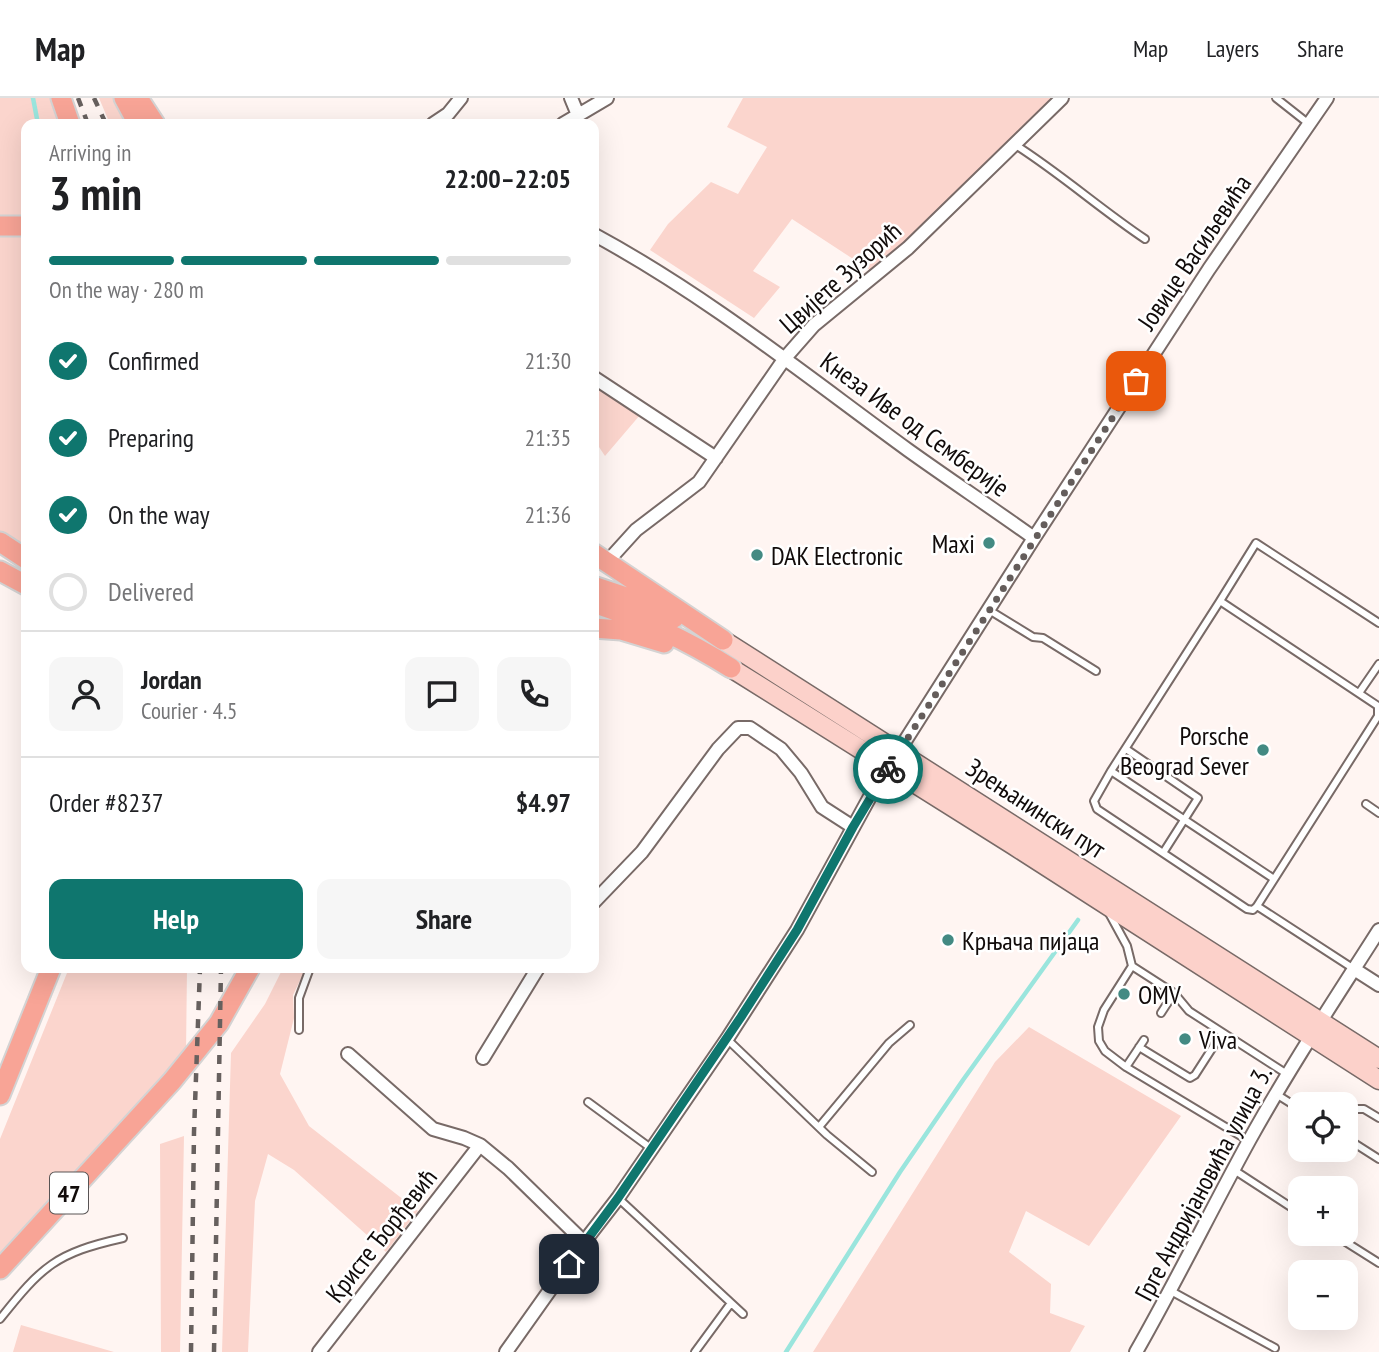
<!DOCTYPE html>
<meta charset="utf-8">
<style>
body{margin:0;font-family:"PT Sans Narrow",sans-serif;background:#f6f6f6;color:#202124;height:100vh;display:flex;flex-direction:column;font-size:26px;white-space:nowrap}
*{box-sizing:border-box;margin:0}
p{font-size:23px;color:#757577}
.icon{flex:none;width:38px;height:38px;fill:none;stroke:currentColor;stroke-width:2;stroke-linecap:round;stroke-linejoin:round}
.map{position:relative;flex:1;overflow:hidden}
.sheet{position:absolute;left:21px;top:21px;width:578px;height:854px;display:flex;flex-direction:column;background:#fff;border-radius:14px;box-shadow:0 7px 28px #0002}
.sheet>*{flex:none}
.fabs{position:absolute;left:1288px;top:994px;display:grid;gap:14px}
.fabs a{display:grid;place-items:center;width:70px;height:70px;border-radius:14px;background:#fff;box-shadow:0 7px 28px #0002;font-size:35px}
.pin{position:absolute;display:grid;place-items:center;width:60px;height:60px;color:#fff;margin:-30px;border-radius:14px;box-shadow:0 4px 10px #0006}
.courier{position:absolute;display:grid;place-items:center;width:70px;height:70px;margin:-35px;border:5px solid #0f766e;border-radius:50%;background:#fff;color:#222;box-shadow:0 2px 9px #0007}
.head em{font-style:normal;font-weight:700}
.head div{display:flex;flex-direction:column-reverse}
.head{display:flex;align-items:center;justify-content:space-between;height:119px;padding:0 28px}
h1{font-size:46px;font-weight:700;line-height:52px}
.bar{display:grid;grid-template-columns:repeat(4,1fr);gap:10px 7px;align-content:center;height:84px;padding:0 28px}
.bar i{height:9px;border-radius:5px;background:#e0e0e0}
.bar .on{background:#0f766e}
.bar p{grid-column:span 4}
.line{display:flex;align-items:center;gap:18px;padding:0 28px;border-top:2px solid #e0e0e0}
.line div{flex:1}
.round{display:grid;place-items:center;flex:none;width:74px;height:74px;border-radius:14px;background:#f6f6f6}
ol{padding:0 28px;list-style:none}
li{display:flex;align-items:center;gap:21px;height:77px}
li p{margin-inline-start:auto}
li .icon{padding:7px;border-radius:50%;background:#0f766e;color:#fff;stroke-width:4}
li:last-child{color:#757577}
li i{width:38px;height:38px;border:4px solid #e0e0e0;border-radius:50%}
.primary-button{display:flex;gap:14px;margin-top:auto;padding:14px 28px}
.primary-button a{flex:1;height:80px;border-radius:14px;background:#0f766e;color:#fff;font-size:28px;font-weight:700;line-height:80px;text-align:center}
.primary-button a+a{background:#f6f6f6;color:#202124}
header{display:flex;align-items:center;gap:42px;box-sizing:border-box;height:98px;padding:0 35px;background:#fff;border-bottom:2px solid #e0e0e0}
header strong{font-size:33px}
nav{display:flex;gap:38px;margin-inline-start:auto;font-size:24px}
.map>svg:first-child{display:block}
.green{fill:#fbd5cd}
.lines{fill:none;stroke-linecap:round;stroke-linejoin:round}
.stream{stroke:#9ae5dd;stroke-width:4.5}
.service-casing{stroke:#786a67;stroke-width:10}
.minor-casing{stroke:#786a67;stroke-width:16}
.secondary-casing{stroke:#786a67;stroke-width:21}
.primary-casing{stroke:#d4d3d3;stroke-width:23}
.service{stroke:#fff;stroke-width:6}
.minor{stroke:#fff;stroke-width:12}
.secondary{stroke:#fcd1ca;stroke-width:18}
.primary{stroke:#f8a496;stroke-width:19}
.rail{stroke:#67605e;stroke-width:4.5;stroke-dasharray:9 9;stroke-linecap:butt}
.done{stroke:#645d5b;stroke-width:7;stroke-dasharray:0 12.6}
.route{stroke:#0f766e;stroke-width:9}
.poi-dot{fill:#438a83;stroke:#fff;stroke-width:2.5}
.labels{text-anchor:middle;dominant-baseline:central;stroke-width:5;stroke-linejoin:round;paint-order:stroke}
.shield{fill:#fff;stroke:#585454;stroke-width:2}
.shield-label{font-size:24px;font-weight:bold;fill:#110b0a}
.street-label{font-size:26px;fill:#110b0a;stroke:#fff}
.poi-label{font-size:26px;fill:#110b0a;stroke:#fff;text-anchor:start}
</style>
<header>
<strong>Map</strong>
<nav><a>Map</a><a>Layers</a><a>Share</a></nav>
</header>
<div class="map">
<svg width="1379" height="1254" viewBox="0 0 1379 1254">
<rect width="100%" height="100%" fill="#fff5f2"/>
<path class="green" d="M0 0H54L64 26H26V118L0 119Z
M99 0H118L133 26H110Z
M743 0H1054L873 174 792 121 753 173 780 189 754 220 650 152 668 126 711 84 738 96 767 49 727 29Z
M0 135H26V453L0 436Z
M593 286 640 317 605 358 593 340Z
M69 870H187L186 955 0 1161V1041Z
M283 870H306L293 897 294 920 280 976 309 1028 418 1113 386 1154 294 1072 268 1056 255 1103 248 1254H222L231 955 265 906Z
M1029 929 1181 1018 1089 1148 1026 1113 1009 1154 1051 1186 1050 1215 1085 1228 1070 1254H813L995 964Z
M184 1038 180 1254H161L160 1046Z
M21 1227 114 1254H13Z"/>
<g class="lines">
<path class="stream" d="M33 0 38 26
M786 1254 900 1074 963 982 1078 822"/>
<g class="service-casing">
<path id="service" d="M1276 0 1309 26
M1014 46C1060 75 1100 111 1145 141
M1220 503 1256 445 1379 525
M989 512 1033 539 1043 540 1096 573
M1359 595 1379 566
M1126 651 1198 700 1163 755
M1111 673 1274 781
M1366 706 1379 715
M1257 808 1253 812 1247 811 1097 711 1094 703 1111 673 1220 503 1378 608V618L1257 808 1354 871
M1109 815 1127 848 1132 868 1174 895 1189 913 1287 976
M1132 868 1104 912 1098 929 1099 943 1105 953 1126 969 1249 1043
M1161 915 1174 895
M299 932V900L310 870
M727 941 827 1037 872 1074
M1139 949 1190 980 1195 977 1222 935
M1126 969 1144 942
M1276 996 1300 1011
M588 1004 652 1051
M1346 1011H1364L1379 1020
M819 1029 889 945 910 927
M1346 1040 1379 1061
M1234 1072 1300 1115
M618 1100 743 1216
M1333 1136 1379 1165
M1171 1193 1275 1250
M0 1221C42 1168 56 1155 123 1140
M695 1254 731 1205"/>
</g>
<g class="minor-casing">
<path id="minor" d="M571 0 578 17
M433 26 448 16 461 0
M563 26 607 0
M593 136C706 197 805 277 908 352 950 382 992 410 1034 440
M593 279 716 360
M607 464 636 432 699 384 785 260 814 227 908 150 1062 0
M593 805 642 754 718 651 738 630H750L781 651 801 675 822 709 853 729
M1354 871 1379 887
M348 956 433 1031 464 1040 480 1047 508 1070 584 1144
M483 960 538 870
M319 1254 480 1047
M506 1254 584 1144 618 1100 727 941 797 832 872 695 1034 440 1209 171 1327 0
M1136 1254C1176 1184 1211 1112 1250 1041 1290 969 1335 901 1379 832"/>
</g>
<g class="secondary-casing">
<path id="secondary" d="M723 542 1379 961
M731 570 1013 747 1379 982"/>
</g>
<g class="primary-casing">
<path id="primary" d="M61 0 70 26
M124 0 138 26
M138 0 155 26
M0 128H26
M0 444 26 461
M593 455 723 542
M0 473 26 487
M593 488 632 501 674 520
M593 505C642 521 688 543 731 570
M593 530 621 532 664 545
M0 997 51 870
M0 1171 172 983 219 925 250 870"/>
</g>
<use href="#service" class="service"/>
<use href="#minor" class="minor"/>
<use href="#secondary" class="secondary"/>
<use href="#primary" class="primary"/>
<path class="rail" d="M78 0 88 26
M94 0 106 26
M191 1254 194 1034 200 870
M214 1254 221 870"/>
</g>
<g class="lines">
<path class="done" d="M888 671 1136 283"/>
<path class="route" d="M569 1166 618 1100 741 919 797 832 853 729 888 671"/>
</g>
<g class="poi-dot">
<circle cx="989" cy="445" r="7"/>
<circle cx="757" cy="457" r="7"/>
<circle cx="1263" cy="652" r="7"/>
<circle cx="948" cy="842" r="7"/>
<circle cx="1124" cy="896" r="7"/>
<circle cx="1185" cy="941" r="7"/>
</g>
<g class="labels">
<rect class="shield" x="50" y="1074.5" width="38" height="41" rx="5"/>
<g class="shield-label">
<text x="69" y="1095">47</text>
</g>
<g class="street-label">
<text transform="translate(1194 154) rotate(-56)">Јовице Васиљевића</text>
<text transform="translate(840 179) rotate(-42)">Цвијете Зузорић</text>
<text transform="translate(915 326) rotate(36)">Кнеза Иве од Семберије</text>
<text transform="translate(1036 710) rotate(33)">Зрењанински пут</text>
<text transform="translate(1203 1085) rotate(-62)">Грге Андријановића улица 3.</text>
<text transform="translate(381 1137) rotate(-52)">Кристе Ђорђевић</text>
</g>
<g class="poi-label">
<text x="975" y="445" text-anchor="end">Maxi</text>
<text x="771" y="457">DAK Electronic</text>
<text x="1249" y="637" text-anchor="end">Porsche<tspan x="1249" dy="30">Beograd Sever</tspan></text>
<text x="962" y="842">Крњача пијаца</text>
<text x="1138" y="896">OMV</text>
<text x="1199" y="941">Viva</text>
</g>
</g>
</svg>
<div class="fabs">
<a><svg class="icon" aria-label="locate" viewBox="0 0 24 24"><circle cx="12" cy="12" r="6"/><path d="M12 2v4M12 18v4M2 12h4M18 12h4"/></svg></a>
<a>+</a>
<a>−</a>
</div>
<div class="pin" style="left:1136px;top:283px;background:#ea580c"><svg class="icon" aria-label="bag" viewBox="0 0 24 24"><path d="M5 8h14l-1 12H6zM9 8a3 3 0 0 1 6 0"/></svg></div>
<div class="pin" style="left:569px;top:1166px;background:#1f2937"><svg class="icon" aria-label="home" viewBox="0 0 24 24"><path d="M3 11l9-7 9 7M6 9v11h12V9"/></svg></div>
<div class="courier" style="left:888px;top:671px"><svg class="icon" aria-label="bike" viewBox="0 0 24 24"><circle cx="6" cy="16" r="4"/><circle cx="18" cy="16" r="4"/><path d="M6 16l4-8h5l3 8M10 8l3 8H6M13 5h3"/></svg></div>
<section class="sheet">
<div class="head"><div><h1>3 min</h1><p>Arriving in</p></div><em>22:00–22:05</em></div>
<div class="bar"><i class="on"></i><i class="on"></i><i class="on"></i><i></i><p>On the way · 280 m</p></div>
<ol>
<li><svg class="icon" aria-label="check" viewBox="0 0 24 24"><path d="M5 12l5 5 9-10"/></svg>Confirmed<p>21:30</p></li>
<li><svg class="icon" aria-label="check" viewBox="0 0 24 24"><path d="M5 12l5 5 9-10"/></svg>Preparing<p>21:35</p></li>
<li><svg class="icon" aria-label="check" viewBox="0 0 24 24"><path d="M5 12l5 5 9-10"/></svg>On the way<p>21:36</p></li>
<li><i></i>Delivered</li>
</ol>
<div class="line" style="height:126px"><a class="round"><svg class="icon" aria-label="person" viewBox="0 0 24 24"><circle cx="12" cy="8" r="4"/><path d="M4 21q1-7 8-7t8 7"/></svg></a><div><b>Jordan</b><p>Courier · 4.5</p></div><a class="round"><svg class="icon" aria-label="chat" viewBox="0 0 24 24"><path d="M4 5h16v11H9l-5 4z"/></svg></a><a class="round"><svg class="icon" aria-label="phone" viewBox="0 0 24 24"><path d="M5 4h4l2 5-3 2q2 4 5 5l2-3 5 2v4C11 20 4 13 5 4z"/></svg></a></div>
<div class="line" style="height:91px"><div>Order #8237</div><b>$4.97</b></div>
<div class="primary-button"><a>Help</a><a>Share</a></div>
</section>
</div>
